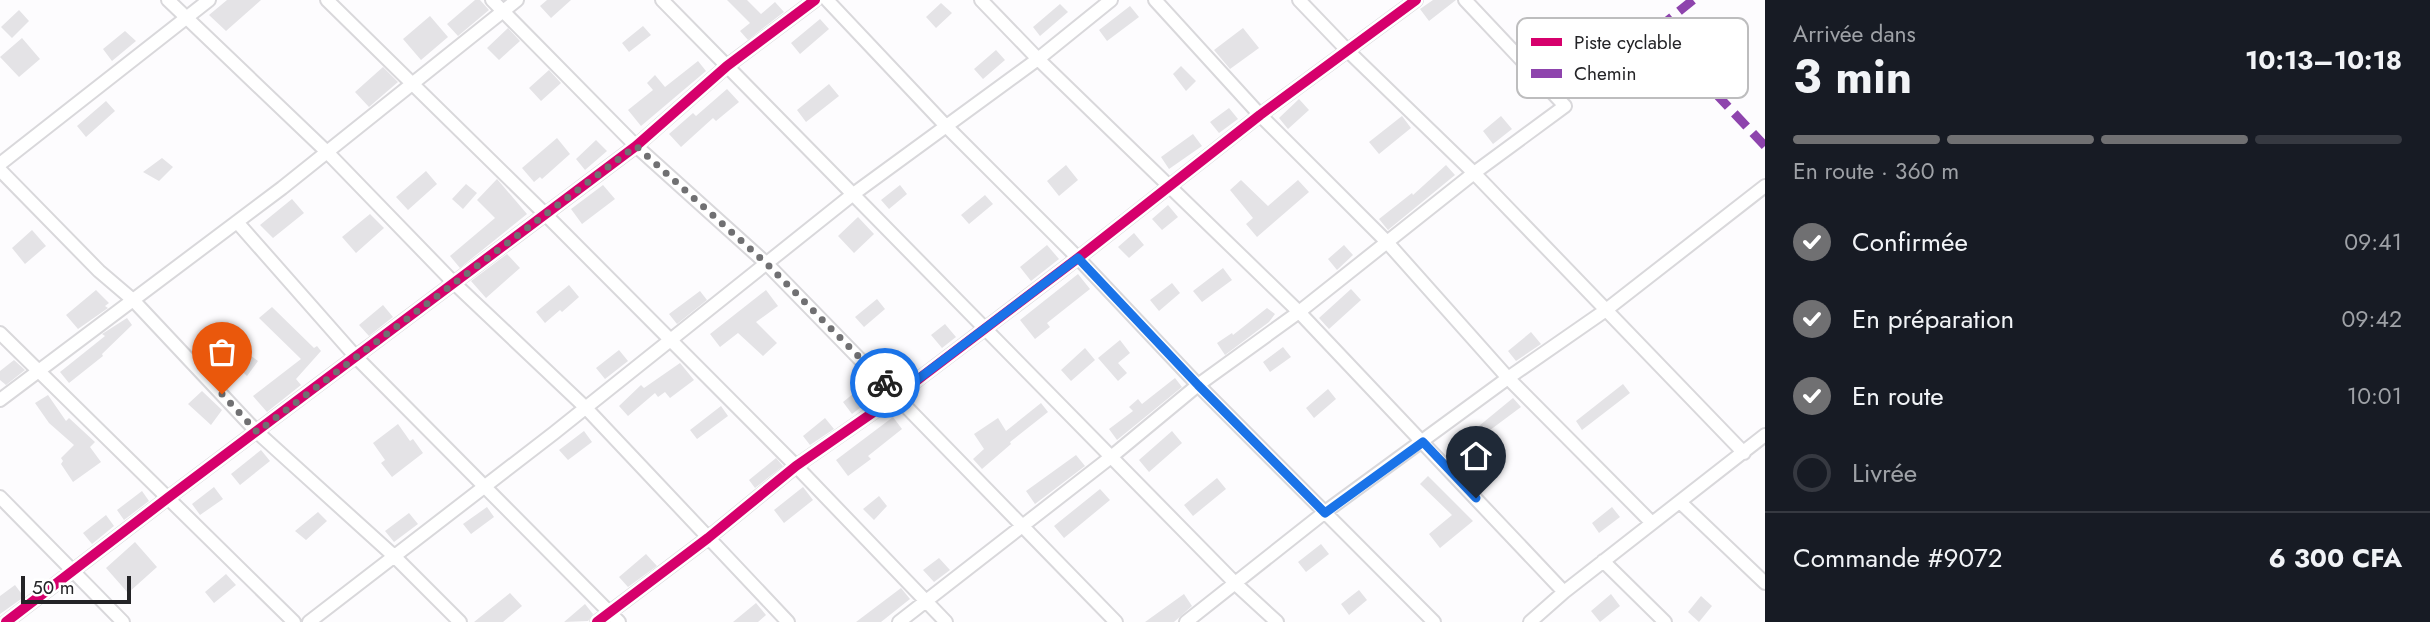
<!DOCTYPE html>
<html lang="fr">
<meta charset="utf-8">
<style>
body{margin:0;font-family:Jost,sans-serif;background:#242831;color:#f1f3f6;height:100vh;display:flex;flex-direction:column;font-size:26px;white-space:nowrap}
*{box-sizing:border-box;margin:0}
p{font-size:23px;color:#9ea1a6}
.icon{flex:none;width:38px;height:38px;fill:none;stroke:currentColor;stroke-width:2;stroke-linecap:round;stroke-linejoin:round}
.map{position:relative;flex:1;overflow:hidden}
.side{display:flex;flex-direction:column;background:#171b24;width:665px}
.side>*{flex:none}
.scale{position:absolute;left:21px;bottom:18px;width:110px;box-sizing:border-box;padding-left:7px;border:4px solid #242427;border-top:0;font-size:19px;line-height:24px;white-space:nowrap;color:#242427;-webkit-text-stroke:5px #fff;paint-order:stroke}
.pin{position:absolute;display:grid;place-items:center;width:60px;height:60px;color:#fff;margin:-72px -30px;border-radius:50% 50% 50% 0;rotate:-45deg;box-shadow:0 0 7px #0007}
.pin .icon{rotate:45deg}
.courier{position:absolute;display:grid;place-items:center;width:70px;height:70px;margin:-35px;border:5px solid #1a73e8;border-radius:50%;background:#fff;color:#222;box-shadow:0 2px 9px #0007}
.head em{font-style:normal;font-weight:700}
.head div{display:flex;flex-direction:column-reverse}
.head{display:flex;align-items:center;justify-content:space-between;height:119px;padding:0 28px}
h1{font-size:46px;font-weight:700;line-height:52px}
.bar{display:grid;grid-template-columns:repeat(4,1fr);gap:10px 7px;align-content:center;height:84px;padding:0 28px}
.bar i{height:9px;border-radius:5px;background:#363941}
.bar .on{background:#707072}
.bar p{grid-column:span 4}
.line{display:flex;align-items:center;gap:18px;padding:0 28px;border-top:2px solid #363941}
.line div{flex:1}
ol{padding:0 28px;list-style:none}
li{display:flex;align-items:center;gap:21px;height:77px}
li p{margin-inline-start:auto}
li .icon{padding:7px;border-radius:50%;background:#707072;color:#fff;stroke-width:4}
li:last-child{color:#9ea1a6}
li i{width:38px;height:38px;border:4px solid #363941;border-radius:50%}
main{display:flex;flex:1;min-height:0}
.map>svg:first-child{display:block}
.building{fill:#e4e3e6}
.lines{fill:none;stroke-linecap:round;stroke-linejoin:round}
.minor-casing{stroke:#d9d8db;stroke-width:16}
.minor{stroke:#fff;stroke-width:12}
.quiet{stroke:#8e44ad;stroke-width:9;stroke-dasharray:18 9;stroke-linecap:butt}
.cycleway-casing{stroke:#fff;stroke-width:15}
.cycleway{stroke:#d6006c;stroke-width:10}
.done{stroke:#707072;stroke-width:7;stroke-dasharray:0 12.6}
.route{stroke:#1a73e8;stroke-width:9}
.key{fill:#fff;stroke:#bdbdbe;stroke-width:2}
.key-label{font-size:19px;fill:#242427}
</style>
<main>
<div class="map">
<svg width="1765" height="622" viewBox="0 0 1765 622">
<rect width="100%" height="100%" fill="#fdfcfe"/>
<path class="building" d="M227 0H261L226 31 209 15Z
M475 0H480L489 10 458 36 447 24Z
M547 0H571L551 18 540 6Z
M727 0H747L761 14 775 2 784 12 748 40 740 31 750 23Z
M1433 0H1456L1429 21 1420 9Z
M941 3 952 13 936 28 926 17Z
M1060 4 1068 12 1040 36 1033 27Z
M1130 6 1139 17 1107 41 1099 30Z
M19 10 29 21 12 38 1 27Z
M430 16 448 37 421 60 403 39Z
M820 19 829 29 800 54 791 43Z
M643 26 651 35 629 52 622 43Z
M508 28 520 41 499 60 487 48Z
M1243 28 1259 48 1230 69 1214 50Z
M125 31 136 41 112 61 103 49Z
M22 38 40 59 19 77 0 57Z
M996 50 1005 60 983 79 974 69Z
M698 61 706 71 641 126 628 110 653 90 647 83 655 75 665 87Z
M1181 66 1196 81 1186 91 1173 74Z
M383 67 398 82 369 107 355 92Z
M549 70 561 83 541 101 529 88Z
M829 84 839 96 806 122 797 110Z
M727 89 739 102 716 121 713 118 681 147 669 134 693 113 696 116Z
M1299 99 1309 110 1288 129 1279 118Z
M106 101 115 111 86 137 77 126Z
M1229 108 1238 119 1219 133 1210 122Z
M1402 116 1411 128 1379 154 1369 142Z
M1501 116 1512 129 1493 144 1483 131Z
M1193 134 1202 146 1169 169 1161 157Z
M557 138 570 154 542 179 540 177 534 182 522 168Z
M596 140 607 151 585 170 576 159Z
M162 158 173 167 159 181 143 172Z
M1066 165 1078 180 1059 196 1047 181Z
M1446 165 1455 175 1388 230 1379 219 1412 193 1413 195Z
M426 171 437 184 408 210 396 197Z
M497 179 527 214 460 268 450 256 495 218 477 200Z
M1241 180 1268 206 1298 180 1309 192 1257 237 1246 224 1253 218 1230 190Z
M466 184 477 193 463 209 452 199Z
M603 185 615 199 582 224 571 209Z
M900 185 907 194 889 209 881 200Z
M985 195 993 204 969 224 961 215Z
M292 199 304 213 273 238 260 225Z
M1168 205 1178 217 1162 230 1152 219Z
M370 214 384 228 356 253 342 237Z
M858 217 874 234 854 253 838 236Z
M32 230 46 246 25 264 12 248Z
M1134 233 1144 245 1129 258 1118 247Z
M1047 245 1059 259 1031 281 1020 267Z
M1344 245 1353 255 1337 270 1328 259Z
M507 254 520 268 486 298 471 281Z
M1223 268 1232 280 1202 302 1193 291Z
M1078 274 1090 289 1047 323 1050 327 1035 339 1020 320Z
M1172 283 1180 293 1159 311 1150 300Z
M569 285 579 297 562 312 560 310 545 323 536 312Z
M1351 289 1361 300 1329 329 1319 318Z
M96 290 109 303 105 306 108 308 78 329 66 315Z
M766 290 778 306 756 322 777 343 763 356 738 333 720 347 710 334Z
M700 291 707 300 677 324 669 314Z
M877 299 885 309 864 327 855 317Z
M383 305 393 317 369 336 359 325Z
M272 307 314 348 317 346 321 351 296 379 301 385 267 412 253 396 301 359 259 318Z
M1267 308 1275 314 1269 322 1225 355 1217 343 1232 333 1233 335Z
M127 318 132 325 102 354 103 356 69 383 60 372 105 336 102 334Z
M945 324 956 337 942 348 931 335Z
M1531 332 1541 344 1516 361 1508 351Z
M1120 340 1130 353 1118 363 1127 373 1118 381 1098 358Z
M1283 347 1291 357 1270 372 1263 362Z
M1085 348 1095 360 1071 381 1061 370Z
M619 350 628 361 605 379 596 368Z
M247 353 258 361 247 376 235 364Z
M14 360 25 370 6 385 0 380V371Z
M680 363 694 380 670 398 665 392 658 397 655 393 628 416 619 406 641 385 644 388Z
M1175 378 1182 387 1117 440 1109 429 1133 411 1129 407 1138 399 1142 404Z
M1623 384 1630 393 1582 430 1576 421Z
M864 385 873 398 852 414 843 402Z
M1328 389 1336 399 1314 418 1306 408Z
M202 391 222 410 211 425 188 404Z
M48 395 66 421 69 418 95 442 90 447 101 462 73 482 61 464 63 461 61 458 74 445 49 423 35 403Z
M1513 398 1521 407 1474 442 1468 435Z
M1041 403 1048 412 1010 442 1011 444 982 469 973 459 984 449 974 434 998 418 1006 431Z
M721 406 728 416 697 439 690 430Z
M893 417 902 429 868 456 871 459 848 476 836 460Z
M825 418 834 429 810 445 803 436Z
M398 424 410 441 413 439 423 453 392 477 381 463 385 460 373 443Z
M584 431 592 442 568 460 559 450Z
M1172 431 1182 443 1149 472 1139 460Z
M261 450 270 461 240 485 231 474Z
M1076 455 1085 466 1035 504 1026 491Z
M776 458 783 466 755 488 749 480Z
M1428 476 1473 521 1440 548 1429 534 1452 515 1420 484Z
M1217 478 1226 489 1193 516 1184 505Z
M214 487 223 499 200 515 192 504Z
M803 487 813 500 784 523 774 510Z
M1100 489 1110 500 1064 538 1054 526Z
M142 491 149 501 124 520 117 510Z
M879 496 887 506 874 520 863 509Z
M487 507 494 517 471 534 463 524Z
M1612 507 1620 517 1599 533 1592 523Z
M318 512 327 521 306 540 295 531Z
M409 513 418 524 394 542 385 531Z
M106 515 114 526 92 544 83 533Z
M135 542 157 567 128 593 106 568Z
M1321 544 1329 554 1306 572 1298 562Z
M646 554 657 566 628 587 619 577Z
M939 558 950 570 934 582 923 570Z
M226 574 236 585 214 603 205 592Z
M15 585 24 597 0 614V596Z
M901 588 910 599 881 622H856Z
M1359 590 1367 600 1349 615 1341 604Z
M510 593 522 606 503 622H474Z
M1184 594 1192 606 1174 622H1145Z
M1611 594 1620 606 1600 622 1591 611Z
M1701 596 1712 606 1699 622 1688 612Z
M756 603 766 615 758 622H733Z
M585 604 593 614 588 621 564 622Z"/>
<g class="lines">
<g class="minor-casing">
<path id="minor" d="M168 0 327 152 454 283 586 408 788 622
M327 0 545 214 796 466 946 622
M492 0 636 146 767 264 1116 622
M662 0 1239 587 1277 622
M827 0 946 126 1078 258 1198 385 1434 622
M981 0 1038 59 1299 312 1564 592
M1155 0 1260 115 1386 241 1508 378 1652 523
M1299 0 1347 50 1474 173 1744 453
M0 164 209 0
M0 170 99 271 133 300 257 432 394 556 460 622
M237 222 356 357 619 622
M0 333 294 622
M0 400 282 188 517 0
M0 497 123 622
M1680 502 1765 583
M1603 561 1665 622
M6 622 169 497 636 146 727 66 815 0
M309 622 554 433 852 195 1038 59 1111 0
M597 622 708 538 796 466 891 400 1078 258 1260 115 1416 0
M899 622 1111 457 1198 385 1299 312 1474 173 1565 106 1465 0
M1186 622 1325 512 1508 378 1606 310 1765 186
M1530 622 1564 592 1765 435"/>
</g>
<use href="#minor" class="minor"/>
<path class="quiet" d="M1693 0 1656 30 1765 146"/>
<g class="cycleway-casing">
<path id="cycleway" d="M6 622 169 497 636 146 727 66 815 0
M597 622 708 538 796 466 891 400 1078 258 1260 115 1416 0"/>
</g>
<use href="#cycleway" class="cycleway"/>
</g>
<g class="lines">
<path class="done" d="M222 394 257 432 636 146 767 264 885 383"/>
<path class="route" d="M885 383 897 395 1078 258 1198 385 1325 513 1423 442 1476 498"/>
</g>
<rect x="1517" y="18" width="231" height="80" rx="10" class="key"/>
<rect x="1531" y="38" width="31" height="8" fill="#d6006c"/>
<rect x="1531" y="69" width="31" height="9" fill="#8e44ad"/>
<g class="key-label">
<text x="1574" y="49">Piste cyclable</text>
<text x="1574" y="80">Chemin</text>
</g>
</svg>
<div class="scale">50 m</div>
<div class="pin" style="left:222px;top:394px;background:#ea580c"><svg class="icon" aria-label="bag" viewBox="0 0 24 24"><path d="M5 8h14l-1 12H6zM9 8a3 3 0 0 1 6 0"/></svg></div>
<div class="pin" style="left:1476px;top:498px;background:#1f2937"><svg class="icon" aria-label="home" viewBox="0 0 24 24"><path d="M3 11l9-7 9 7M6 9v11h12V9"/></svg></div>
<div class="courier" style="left:885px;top:383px"><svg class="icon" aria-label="bike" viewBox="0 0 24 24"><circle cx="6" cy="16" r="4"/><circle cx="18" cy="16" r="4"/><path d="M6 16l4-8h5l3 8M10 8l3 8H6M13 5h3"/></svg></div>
</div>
<section class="side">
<div class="head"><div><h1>3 min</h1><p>Arrivée dans</p></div><em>10:13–10:18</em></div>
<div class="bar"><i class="on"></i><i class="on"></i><i class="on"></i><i></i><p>En route · 360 m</p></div>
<ol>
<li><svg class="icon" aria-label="check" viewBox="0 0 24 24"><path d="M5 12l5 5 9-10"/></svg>Confirmée<p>09:41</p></li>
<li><svg class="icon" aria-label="check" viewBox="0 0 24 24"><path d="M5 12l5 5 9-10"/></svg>En préparation<p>09:42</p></li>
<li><svg class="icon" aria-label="check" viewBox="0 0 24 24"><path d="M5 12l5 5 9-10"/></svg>En route<p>10:01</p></li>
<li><i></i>Livrée</li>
</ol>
<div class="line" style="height:91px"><div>Commande #9072</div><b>6 300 CFA</b></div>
</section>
</main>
